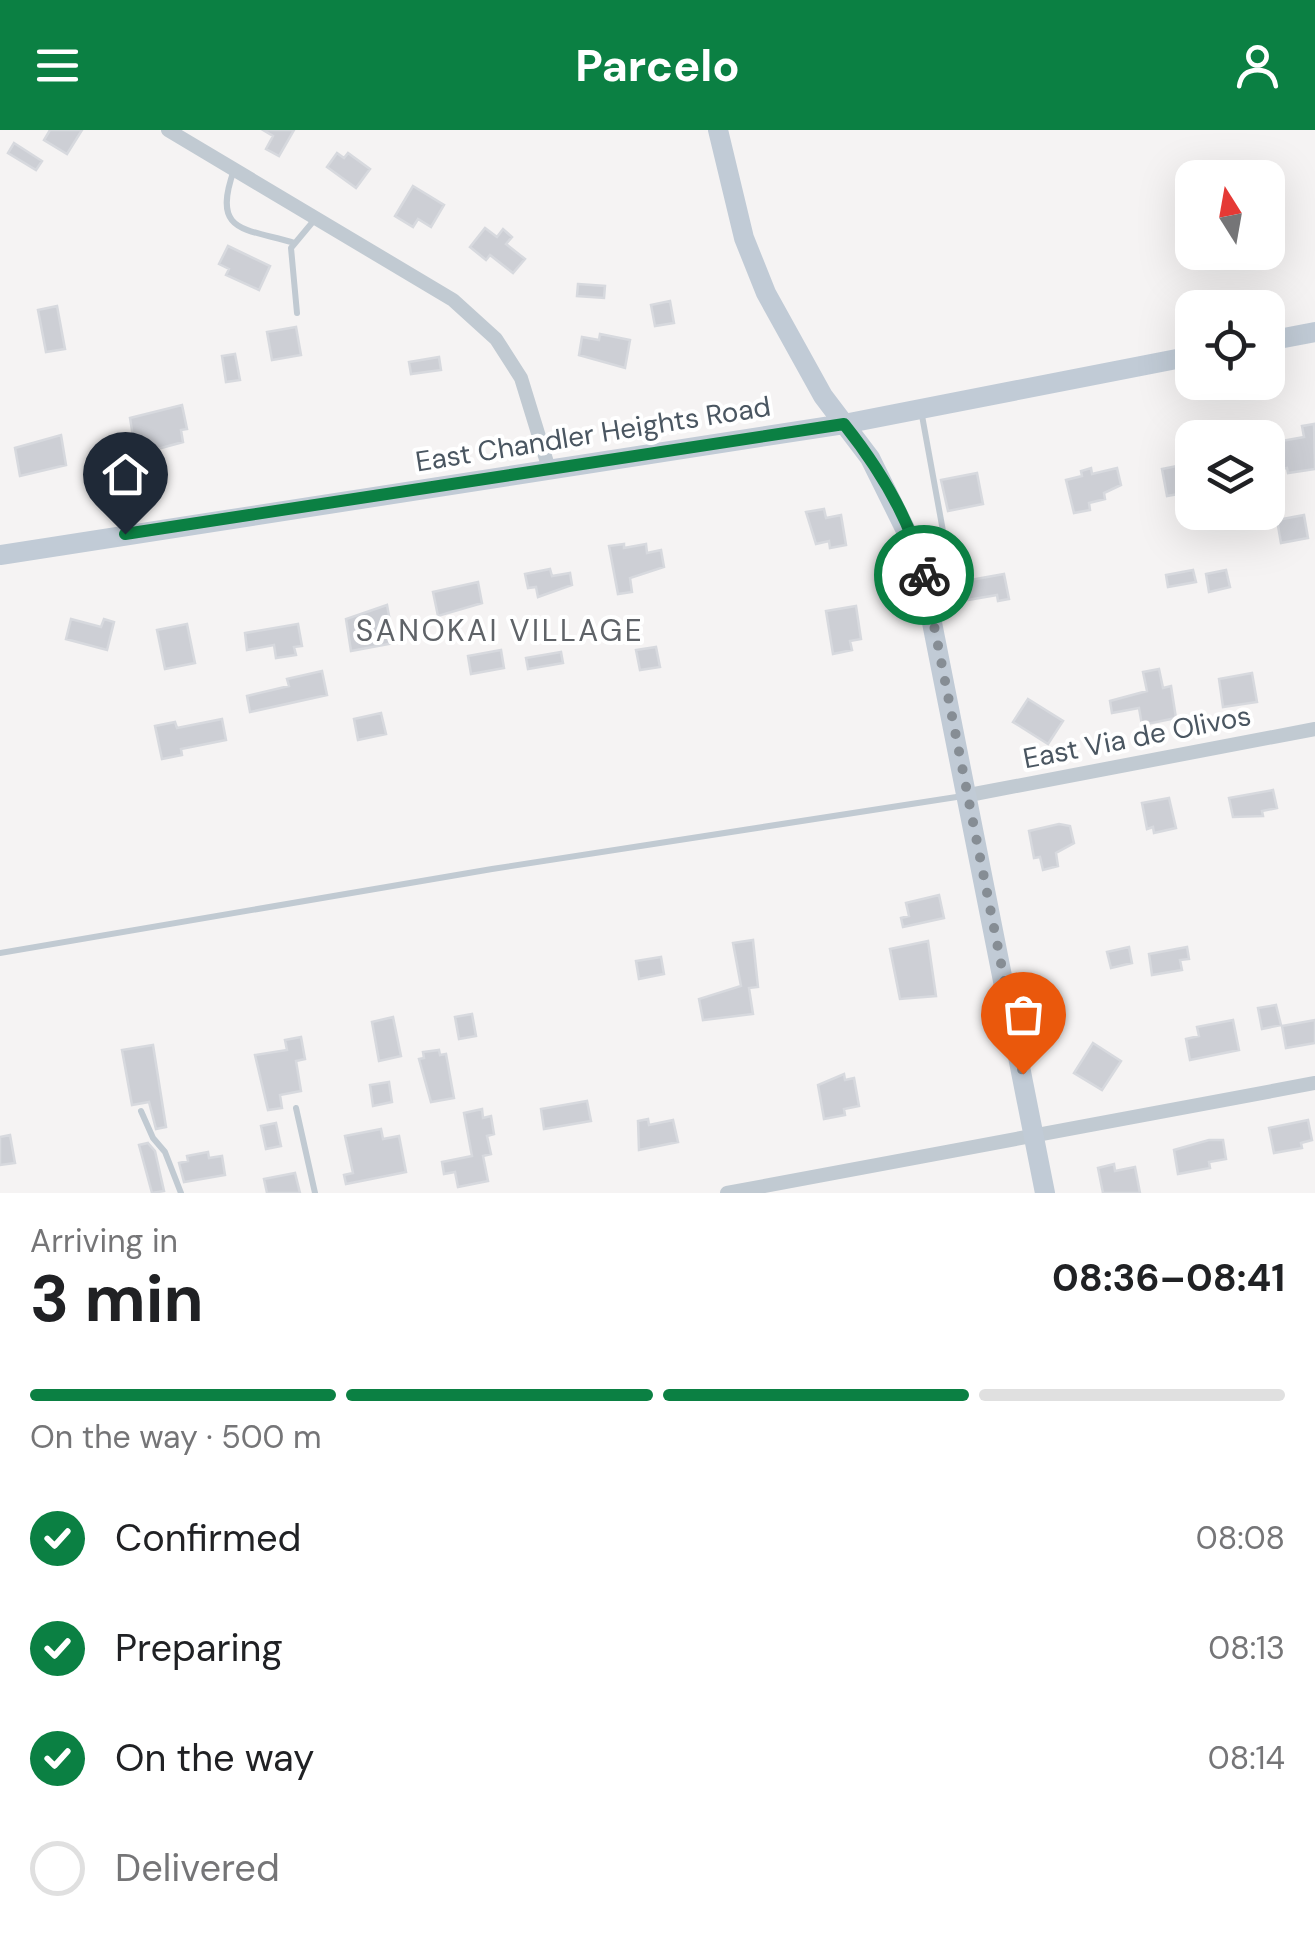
<!DOCTYPE html>
<meta charset="utf-8">
<style>
body{margin:0;font-family:"DM Sans",sans-serif;background:#f2f2f2;color:#202124;height:100vh;display:flex;flex-direction:column;font-size:38px;white-space:nowrap}
*{box-sizing:border-box;margin:0}
p{font-size:32px;color:#757577}
.icon{flex:none;width:55px;height:55px;fill:none;stroke:currentColor;stroke-width:2;stroke-linecap:round;stroke-linejoin:round}
.map{position:relative;height:1063px;overflow:hidden}
.sheet{display:flex;flex-direction:column;background:#fff;flex:1}
.sheet>*{flex:none}
.needle{width:65px;rotate:349deg}
.fabs{position:absolute;left:1175px;top:30px;display:grid;gap:20px}
.fabs a{display:grid;place-items:center;width:110px;height:110px;border-radius:20px;background:#fff;box-shadow:0 10px 40px #0002;font-size:50px}
.pin{position:absolute;display:grid;place-items:center;width:85px;height:85px;color:#fff;margin:-102px -42px;border-radius:50% 50% 50% 0;rotate:-45deg;box-shadow:0 0 10px #0007}
.pin .icon{rotate:45deg}
.courier{position:absolute;display:grid;place-items:center;width:100px;height:100px;margin:-50px;border:8px solid #0b8043;border-radius:50%;background:#fff;color:#222;box-shadow:0 2px 12px #0007}
.headline em{font-style:normal;font-weight:700}
.headline div{display:flex;flex-direction:column-reverse}
.headline{display:flex;align-items:center;justify-content:space-between;height:170px;padding:0 30px}
h1{font-size:65px;font-weight:700;line-height:75px}
.bar{display:grid;grid-template-columns:repeat(4,1fr);gap:15px 10px;align-content:center;height:120px;padding:0 30px}
.bar i{height:12px;border-radius:8px;background:#e0e0e0}
.bar .on{background:#0b8043}
.bar p{grid-column:span 4}
ol{padding:0 30px;list-style:none}
li{display:flex;align-items:center;gap:30px;height:110px}
li p{margin-inline-start:auto}
li .icon{padding:10px;border-radius:50%;background:#0b8043;color:#fff;stroke-width:4}
li:last-child{color:#757577}
li i{width:55px;height:55px;border:5px solid #e0e0e0;border-radius:50%}
header{display:flex;justify-content:space-between;align-items:center;height:130px;padding:0 30px;background:#0b8043;color:#fff;font-size:45px;font-weight:700}
.map>svg:first-child{display:block}
.building{fill:#cdcfd5;stroke:#d7d9de;stroke-width:2.5}
.lines{fill:none;stroke-linecap:round;stroke-linejoin:round}
.service{stroke:#c1cad2;stroke-width:6}
.minor{stroke:#c1cad2;stroke-width:14}
.secondary{stroke:#c1cbd6;stroke-width:20}
.done{stroke:#868d94;stroke-width:10;stroke-dasharray:0 18}
.route{stroke:#0b8043;stroke-width:12}
.labels{text-anchor:middle;dominant-baseline:central;stroke-width:8;stroke-linejoin:round;paint-order:stroke}
.street-label{font-size:28px;fill:#4a5661;stroke:#fff}
.neighbourhood-label{font-size:30px;letter-spacing:2.5px;fill:#5f6368;stroke:#fff}
</style>
<header><svg class="icon" aria-label="menu" viewBox="0 0 24 24"><path d="M4 6h16M4 12h16M4 18h16"/></svg>Parcelo<svg class="icon" aria-label="person" viewBox="0 0 24 24"><circle cx="12" cy="8" r="4"/><path d="M4 21q1-7 8-7t8 7"/></svg></header>
<div class="map">
<svg width="1315" height="1063" viewBox="0 0 1315 1063">
<rect width="100%" height="100%" fill="#f5f3f3"/>
<path class="building" d="M50 0H82L67 24 44 10Z
M263 0H294L279 26 266 19 273 6Z
M14 13 42 31 36 40 8 23Z
M337 23 344 28 348 23 370 39 356 58 327 37Z
M413 56 444 75 431 97 418 89 413 97 395 86Z
M485 98 497 107 503 99 512 107 506 114 525 129 513 143 490 125 486 130 470 117Z
M228 116 270 136 259 160 226 145 229 139 219 134Z
M578 154 605 156 604 168 577 166Z
M670 171 674 193 655 196 651 175Z
M57 176 65 219 46 222 38 180Z
M296 197 301 225 272 230 267 202Z
M600 204 630 210 625 238 579 225 582 207 599 210Z
M235 224 240 250 226 252 222 226Z
M439 227 441 240 411 244 409 232Z
M182 275 187 299 181 300 183 312 136 325 130 288Z
M1314 294 1315 339 1288 343 1287 338 1281 339 1276 312 1304 307 1302 296Z
M61 305 66 335 20 346 15 318Z
M1192 333V344L1186 345 1190 362 1167 366 1162 339Z
M1091 338 1092 344 1117 338 1121 355 1104 363 1105 369 1089 373 1090 380 1074 383 1066 350 1082 346 1081 341Z
M977 343 983 374 948 381 941 350Z
M824 379 826 388 841 385 846 415 830 418 829 411 816 414 806 382Z
M1304 385 1308 408 1281 413 1277 390Z
M624 414V418L646 414 647 423 661 420 664 437 630 448 632 462 618 464 609 416Z
M550 439 552 446 570 443 572 455 538 467 536 457 528 458 525 444Z
M1193 440 1196 452 1168 457 1166 445Z
M1226 440 1230 457 1209 462 1206 444Z
M1004 444 1009 469 998 471 997 465 962 471 959 452Z
M478 452 482 473 438 486 433 462Z
M387 475 394 513 351 521 346 489Z
M856 476 861 509 850 511 852 520 833 524 826 481Z
M71 489 101 497 104 489 114 492 107 520 66 509Z
M187 494 195 533 165 539 157 500Z
M298 494 302 516 294 517 296 525 276 528 274 515 247 520 245 503Z
M656 517 660 537 640 540 636 520Z
M501 520 504 538 471 544 468 526Z
M561 522 563 533 528 539 526 528Z
M1159 539 1163 558 1171 556 1176 588 1142 595 1139 578 1112 583 1110 571 1147 561 1143 542Z
M322 541 327 565 250 582 247 566 289 556 287 549Z
M1252 543 1257 572 1223 577 1219 549Z
M1028 569 1063 591 1048 614 1013 592Z
M381 583 386 604 358 610 354 589Z
M222 589 226 610 181 619 182 625 162 629 155 596 175 592 177 598Z
M1273 660 1277 678 1262 681 1263 686 1233 687 1229 668Z
M1169 668 1176 698 1154 703 1153 697 1147 699 1142 673Z
M1059 694 1070 696 1074 713 1056 723 1058 736 1043 740 1040 727 1034 728 1029 701Z
M939 765 944 788 903 797 901 788 909 786 906 773Z
M753 810 758 857 749 858 753 884 703 890 699 869 741 856 733 813Z
M928 811 936 866 900 869 890 819Z
M1129 817 1132 833 1111 838 1107 822Z
M1187 817 1189 829 1180 830 1182 840 1152 845 1149 824Z
M661 827 664 844 639 849 636 831Z
M1276 875 1281 895 1262 899 1258 878Z
M472 884 476 906 459 909 455 887Z
M393 887 401 926 379 931 372 892Z
M1233 890 1239 920 1190 930 1186 909 1199 906 1197 897Z
M1315 890V913L1286 918 1282 896Z
M301 907 305 929 296 931 301 961 280 965 282 978 268 980 255 925 287 920 285 910Z
M1093 913 1121 931 1102 960 1074 943Z
M153 915 166 997 156 999 149 972 132 975 122 920Z
M439 920 440 925 446 924 454 968 431 972 419 929 424 928 423 922Z
M844 944 845 950 854 948 859 976 844 979 845 985 824 989 818 955Z
M389 952 392 972 373 976 370 955Z
M587 971 591 991 544 999 541 979Z
M482 979 483 988 491 986 494 1004 487 1006 491 1024 483 1026 488 1051 458 1057 455 1042 444 1044 442 1032 472 1026 464 983Z
M648 989 649 995 673 990 678 1012 639 1020 638 991Z
M1308 990 1312 1010 1301 1013 1302 1018 1274 1023 1269 998Z
M276 993 281 1016 266 1019 261 996Z
M381 999 383 1009 399 1006 406 1042 346 1054 344 1045 353 1043 345 1006Z
M10 1005 15 1033 0 1035V1007Z
M1209 1010H1223L1226 1029 1209 1032 1210 1038 1178 1044 1174 1020Z
M148 1013 155 1021 164 1061 152 1063 139 1015Z
M208 1022 209 1028 222 1026 225 1045 184 1052 179 1033 188 1031 187 1026Z
M1114 1034 1115 1041 1135 1037 1140 1063H1103L1098 1038Z
M295 1043 300 1063H267L264 1049Z"/>
<g class="lines">
<path class="service" d="M234 40C211 104 245 98 295 113
M297 183 291 118 316 88
M916 417 945 412 921 280
M0 823 492 739 963 666
M296 978 315 1063
M141 981 153 1008 165 1022 181 1063"/>
<path class="minor" d="M168 0 453 170 496 209 521 248 549 339
M969 665 1315 599
M727 1063 1315 953"/>
<path class="secondary" d="M718 0 744 108 766 163 823 266 870 328 919 427 1045 1063
M1268 211 1315 202
M0 425 844 294 1192 226"/>
</g>
<g class="lines">
<path class="done" d="M924 445 1023 944"/>
<path class="route" d="M125 404 844 294C879 338 911 390 924 445"/>
</g>
<g class="labels">
<g class="street-label">
<text transform="translate(593 304) rotate(-9)">East Chandler Heights Road</text>
<text transform="translate(1137 607) rotate(-11)">East Via de Olivos</text>
</g>
<g class="neighbourhood-label">
<text x="500" y="500">SANOKAI VILLAGE</text>
</g>
</g>
</svg>
<div class="fabs">
<a><svg class="needle" viewBox="-14 -14 28 28"><path d="M0-13l5 13h-10z" fill="#e53935"/><path d="M0 13l5-13h-10z" fill="#757577"/></svg></a>
<a><svg class="icon" aria-label="locate" viewBox="0 0 24 24"><circle cx="12" cy="12" r="6"/><path d="M12 2v4M12 18v4M2 12h4M18 12h4"/></svg></a>
<a><svg class="icon" aria-label="layers" viewBox="0 0 24 24"><path d="M12 4l9 5-9 5-9-5zM3 14l9 5 9-5"/></svg></a>
</div>
<div class="pin" style="left:1023px;top:944px;background:#ea580c"><svg class="icon" aria-label="bag" viewBox="0 0 24 24"><path d="M5 8h14l-1 12H6zM9 8a3 3 0 0 1 6 0"/></svg></div>
<div class="pin" style="left:125px;top:404px;background:#1f2937"><svg class="icon" aria-label="home" viewBox="0 0 24 24"><path d="M3 11l9-7 9 7M6 9v11h12V9"/></svg></div>
<div class="courier" style="left:924px;top:445px"><svg class="icon" aria-label="bike" viewBox="0 0 24 24"><circle cx="6" cy="16" r="4"/><circle cx="18" cy="16" r="4"/><path d="M6 16l4-8h5l3 8M10 8l3 8H6M13 5h3"/></svg></div>
</div>
<section class="sheet">
<div class="headline"><div><h1>3 min</h1><p>Arriving in</p></div><em>08:36–08:41</em></div>
<div class="bar"><i class="on"></i><i class="on"></i><i class="on"></i><i></i><p>On the way · 500 m</p></div>
<ol>
<li><svg class="icon" aria-label="check" viewBox="0 0 24 24"><path d="M5 12l5 5 9-10"/></svg>Confirmed<p>08:08</p></li>
<li><svg class="icon" aria-label="check" viewBox="0 0 24 24"><path d="M5 12l5 5 9-10"/></svg>Preparing<p>08:13</p></li>
<li><svg class="icon" aria-label="check" viewBox="0 0 24 24"><path d="M5 12l5 5 9-10"/></svg>On the way<p>08:14</p></li>
<li><i></i>Delivered</li>
</ol>
</section>
